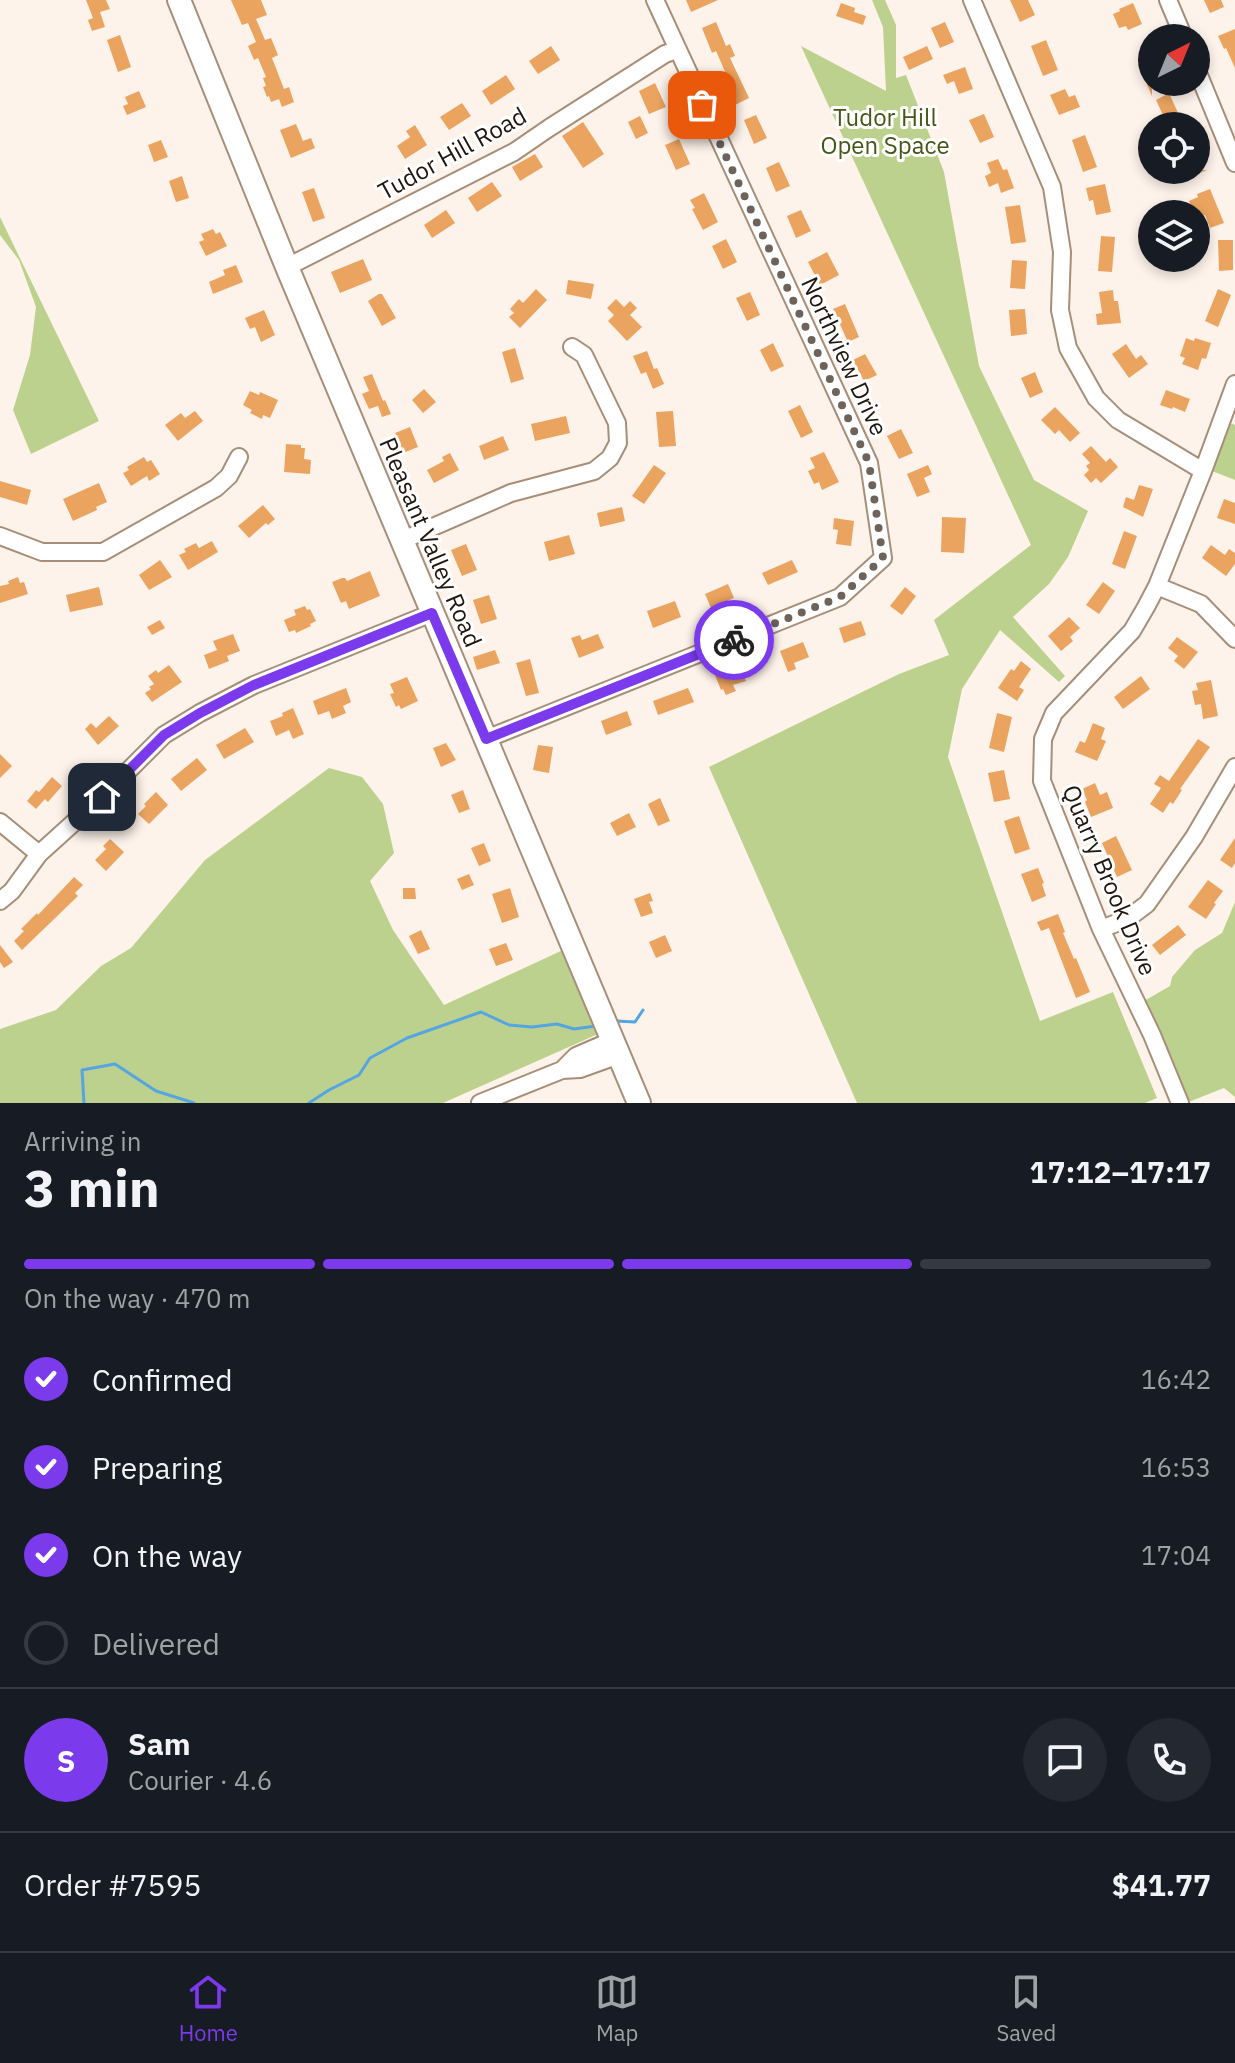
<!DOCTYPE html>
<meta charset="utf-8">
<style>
body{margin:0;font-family:"IBM Plex Sans",sans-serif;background:#242831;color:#f1f3f6;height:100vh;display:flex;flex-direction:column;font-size:30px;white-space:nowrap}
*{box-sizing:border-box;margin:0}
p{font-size:26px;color:#9ea1a6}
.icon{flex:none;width:44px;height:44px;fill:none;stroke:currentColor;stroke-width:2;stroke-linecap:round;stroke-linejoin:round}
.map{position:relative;height:1103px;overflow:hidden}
.sheet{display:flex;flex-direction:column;background:#171b24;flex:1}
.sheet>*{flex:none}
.needle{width:52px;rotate:43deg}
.fabs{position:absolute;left:1138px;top:24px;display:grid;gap:16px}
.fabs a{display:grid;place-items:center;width:72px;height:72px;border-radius:50%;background:#171b24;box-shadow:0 4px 12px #0003;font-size:40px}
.pin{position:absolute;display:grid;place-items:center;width:68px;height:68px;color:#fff;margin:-34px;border-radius:16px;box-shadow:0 4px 12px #0006}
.courier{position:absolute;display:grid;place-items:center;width:80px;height:80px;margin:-40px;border:6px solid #7c3aed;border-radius:50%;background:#fff;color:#222;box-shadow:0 2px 10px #0007}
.overview em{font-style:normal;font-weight:700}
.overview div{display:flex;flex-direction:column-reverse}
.overview{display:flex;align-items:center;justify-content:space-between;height:136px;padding:0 24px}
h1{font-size:52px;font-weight:700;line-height:60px}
.bar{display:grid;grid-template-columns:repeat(4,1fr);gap:12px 8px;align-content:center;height:96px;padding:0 24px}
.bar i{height:10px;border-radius:6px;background:#363941}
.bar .current{background:#7c3aed}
.bar p{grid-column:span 4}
.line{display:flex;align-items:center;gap:20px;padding:0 24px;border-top:2px solid #363941}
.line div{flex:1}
.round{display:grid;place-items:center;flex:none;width:84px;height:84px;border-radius:42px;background:#242831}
ol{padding:0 24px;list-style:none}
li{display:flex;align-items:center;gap:24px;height:88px}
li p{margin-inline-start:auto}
li .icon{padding:8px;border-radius:50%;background:#7c3aed;color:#fff;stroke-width:4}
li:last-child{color:#9ea1a6}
li i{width:44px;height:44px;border:4px solid #363941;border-radius:50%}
.menu{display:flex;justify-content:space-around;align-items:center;height:112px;border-top:2px solid #363941;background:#171b24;font-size:22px;color:#9ea1a6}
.menu a{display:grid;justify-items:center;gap:4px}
.menu .current{color:#7c3aed}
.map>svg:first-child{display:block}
.green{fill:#bcd18d}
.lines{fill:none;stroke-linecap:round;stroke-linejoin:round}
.stream{stroke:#56a5e3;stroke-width:3}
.building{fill:#eba360}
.minor-casing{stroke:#a78e79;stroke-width:20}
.major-casing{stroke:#a78e79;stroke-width:26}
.minor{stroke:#fff;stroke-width:16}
.major{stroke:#fff;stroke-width:22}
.done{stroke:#6d635b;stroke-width:8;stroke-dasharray:0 14.4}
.route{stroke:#7c3aed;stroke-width:10}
.labels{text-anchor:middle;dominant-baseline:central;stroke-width:6;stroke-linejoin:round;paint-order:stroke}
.park-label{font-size:24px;fill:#455615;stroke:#fff}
.street-label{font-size:24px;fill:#1f160e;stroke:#fff}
</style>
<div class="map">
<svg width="1235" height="1103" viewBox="0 0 1235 1103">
<rect width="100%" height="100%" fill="#fef3ea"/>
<path class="green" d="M872 0H885L896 25V78L906 75 944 172 979 366 1034 480 1088 511 1068 557 1049 584 1013 617 1065 676 1059 682 1000 630 962 689 948 757 1040 1021 1113 992 1157 1098 1145 1103H857L709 767 899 674 949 655 934 620 1031 545 801 46 886 91 883 27Z
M0 217 99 421 31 454 13 410 30 355 36 307 19 260 0 235Z
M1230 423 1235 425V480L1212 471Z
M329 768 362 777 383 804 394 853 370 881 393 930 444 1005 563 950 598 1034 443 1103H0V1029L56 1010 101 966 131 948 205 860Z
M1235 902V1097L1224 1088 1186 1103 1144 1001 1170 986 1172 977 1195 950 1222 933Z"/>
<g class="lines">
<path class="stream" d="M616 1021 635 1022 643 1010
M84 1103 82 1070 115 1064 156 1091 194 1103
M309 1103 329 1090 359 1075 370 1058 407 1038 481 1012 509 1025 532 1027 557 1024 574 1029 596 1026"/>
</g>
<path class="building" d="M86 0H106L110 9 100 12 105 27 92 31 88 20 93 18Z
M231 0H261L267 15 256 19 265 40 271 38 278 55 272 58 284 89 289 87 294 102 282 107 279 99 271 102 269 96 267 97 263 87 266 86 263 78 266 77 258 58 254 60 248 46 256 42 248 23 242 25Z
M686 0H718L691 12Z
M1010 0H1028L1035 15 1020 22Z
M1204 0H1221L1224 7 1210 13Z
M841 3 855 8 854 12 866 16 863 25 836 16Z
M1133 3 1142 24 1128 30 1126 26 1119 28 1113 14 1120 11 1119 9Z
M716 22 726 46 730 44 735 56 730 58 749 98 735 105 722 78 727 76 716 51 712 53 702 28Z
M945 22 954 42 940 48 931 28Z
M1235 29V68L1226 48 1224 49 1218 36Z
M120 35 131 67 118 72 107 40Z
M1046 40 1058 70 1043 76 1031 46Z
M551 46 560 60 538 74 529 61Z
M927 46 933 59 909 70 903 57Z
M1152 49V96L1138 64 1142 62 1139 55Z
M965 67 973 89 959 94 954 81 947 84 943 75Z
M506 75 515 89 491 105 482 91Z
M655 83 666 107 649 114 639 91Z
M1065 89 1069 97 1075 95 1080 107 1059 115 1050 95Z
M139 91 146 107 127 115 123 106 128 104 125 97Z
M1169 93 1184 126H1168L1156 100Z
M462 103 471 116 449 130 440 117Z
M984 114 994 137 980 143 969 120Z
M756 115 767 138 754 144 744 120Z
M640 116 648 133 636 139 628 122Z
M583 122 604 154 583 168 562 136Z
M296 124 303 141 311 138 315 148 291 158 280 130Z
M415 125 427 145 405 159 397 146 410 137 406 131Z
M1085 135 1097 167 1083 172 1072 140Z
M679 139 690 164 676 170 665 145Z
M161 140 168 157 154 162 148 145Z
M535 154 543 167 520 181 512 167Z
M998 159 1003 170 1007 169 1014 188 1001 193 998 183 989 187 985 176 991 173 987 163Z
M779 162 790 186 776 192 766 168Z
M1180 170H1207L1184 180Z
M182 176 189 198 176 202 169 181Z
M492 182 502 196 477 212 468 198Z
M1105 184 1111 212 1096 215 1093 200 1089 201 1086 188Z
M314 188 325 218 313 222 302 192Z
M1210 189 1224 223 1210 228 1205 215 1196 218V214H1194L1189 201 1198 197 1197 194Z
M704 193 718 222 703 230 692 209 695 208 690 200Z
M1020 205 1026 242 1011 244 1005 207Z
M446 210 455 223 432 238 424 225Z
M801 210 811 231 796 238 787 216Z
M213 229 216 234 220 232 227 246 206 256 199 242 204 240 201 234Z
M1101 236 1115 237 1112 272 1098 271Z
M726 239 737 262 723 269 712 246Z
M1218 240H1233V270L1219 271Z
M827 252 839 275 820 285 808 262Z
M363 259 372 280 340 293 331 272Z
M1012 260 1027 261 1025 289 1010 288Z
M236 265 243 282 213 294 209 282 225 275 223 270Z
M568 280 594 284 591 299 566 294Z
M536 289 547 300 520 328 509 317 514 313 510 309 519 299 523 303Z
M1218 289 1231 295 1218 327 1205 321Z
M1113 290 1114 301H1118L1121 323 1097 325 1096 314 1102 313 1099 292Z
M750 292 760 315 747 321 736 298Z
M379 294H382L396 318 382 326 368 301Z
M616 299 624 307 630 301 637 308 630 315 642 327 627 341 608 321 614 315 607 308Z
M845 304 859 337 848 342 833 309Z
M1025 309 1027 334 1011 336 1009 310Z
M264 310 275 335 261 342 255 327 250 329 245 318Z
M1186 338 1194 341 1195 338 1211 343 1206 359 1202 358 1198 370 1182 364 1185 358 1180 356Z
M773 343 784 366 771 372 760 350Z
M1126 344 1136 359 1141 355 1148 364 1129 378 1112 354Z
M515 348 524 379 511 383 502 352Z
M647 351 654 369 657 368 664 384 653 389 646 372 641 374 633 356Z
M865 354 877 375 864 381 853 360Z
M1035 372 1043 392 1030 398 1021 378Z
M372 374 383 401 385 400 391 414 382 417 378 406 369 409 362 394 369 391 363 377Z
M424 389 436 402 423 413 412 400Z
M1166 390 1190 399 1185 412 1173 407 1172 409 1160 405Z
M250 391 259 395 260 392 278 400 270 418 263 415 262 419 250 413 252 410 243 405Z
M800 405 813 432 801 438 788 411Z
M1055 407 1080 433 1070 442 1059 430 1055 434 1041 420Z
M195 411 203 421 178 441 165 425 181 413 185 418Z
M673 411 676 446 659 447 656 412Z
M566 416 570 433 535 441 531 424Z
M410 427 418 447 403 453 395 433Z
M901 429 913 453 899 459 887 436Z
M503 436 509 450 484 460 479 446Z
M286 444 301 445V448H305L304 459 311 460 310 474 284 472Z
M1091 446 1106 462 1110 458 1118 467 1101 483 1096 478 1091 483 1084 475 1089 470 1086 466 1090 463 1082 454Z
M824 452 839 482 822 490 819 482 814 484 808 471 815 468 810 458Z
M450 453 459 470 434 483 427 470 444 461 442 457Z
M144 457 147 462 151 460 160 474 149 481 147 476 131 486 123 473 129 470 127 467Z
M654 465 666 473 644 504 632 496Z
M928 465 932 474 924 478 930 492 917 497 907 474Z
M0 481 31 490 27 505 0 497Z
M99 483 107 502 96 507 97 510 73 521 63 499Z
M1139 485 1153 489 1143 517 1123 507 1126 497 1134 500Z
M1224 499 1235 503V524L1217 518Z
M263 505 275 519 268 525 266 523 249 538 238 526Z
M622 507 625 521 600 527 597 513Z
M942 517 966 518 964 553 941 552Z
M834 518 854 521 851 546 836 544 838 530 833 529Z
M1124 531 1137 536 1125 569 1112 564Z
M569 535 575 554 549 561 544 542Z
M212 541 218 552 188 570 179 555 186 552 184 549 196 543 199 548Z
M466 544 477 570 462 576 451 550Z
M1211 545 1225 555 1229 549 1235 553V564L1226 576 1202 558Z
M160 560 172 577 149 590 139 575Z
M792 560 798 572 768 585 762 573Z
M370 571 380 596 349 609 346 601 341 603 332 582 342 578H345L347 581Z
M18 577 20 583 24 582 28 594 0 603V586L9 584 8 581Z
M1103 582 1115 591 1099 614 1086 605Z
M728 584 734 598 711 608 705 594Z
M99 587 103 605 70 612 66 595Z
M905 587 916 596 902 615 890 606Z
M489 595 497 619 481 624 473 600Z
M675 601 681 617 653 628 647 611Z
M305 606 307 610 310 609 316 621 310 624 311 626 296 633 295 630 289 632 284 620 296 615 294 610Z
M1069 617 1080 628 1070 637 1073 641 1061 651 1048 636Z
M160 620 165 628 152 635 147 627Z
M861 621 866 635 844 643 839 628Z
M233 634 240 651 227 656 229 661 209 669 204 655 217 650 213 641Z
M598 634 604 648 579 658 571 638 580 635 582 640Z
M1177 637 1198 652 1184 669 1174 661 1178 656 1168 648Z
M803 642 809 657 794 663 796 669 788 672 780 651Z
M495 650 500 663 477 670 473 657Z
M530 659 539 693 526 696 516 663Z
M1021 661 1031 669 1019 687 1024 690 1017 701 998 688 1011 669 1014 671Z
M169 665 182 682 152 702 145 693 151 689 149 687 154 684 148 676 156 670 158 673Z
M739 665 746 681 733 685 736 691 726 695 723 689 721 690 715 675Z
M1141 676 1150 689 1123 709 1114 697Z
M407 677 418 701 401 709 399 705 396 707 390 694 394 693 390 684Z
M1211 680 1218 716 1203 719 1201 704 1195 705 1192 691 1198 690 1196 683Z
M346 688 351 702 343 706 346 713 332 719 329 711 318 715 313 701Z
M688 688 694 702 658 715 653 701Z
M293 708 304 734 293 739 289 730 276 736 270 721 283 716 282 713Z
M627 711 632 725 606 735 601 721Z
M997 713 1012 717 1004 752 989 748Z
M109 716 119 726 98 745 85 729 91 723 96 728Z
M1093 723 1105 728 1101 739 1106 741 1097 761 1075 752 1080 741 1085 743Z
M245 728 254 742 224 759 216 745Z
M1198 739 1210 747 1180 789 1182 790 1173 804 1170 802 1163 813 1150 804 1161 788 1154 784 1160 775 1169 781Z
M446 743 456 760 441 767 433 748Z
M538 745 553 747 549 773 533 770Z
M0 754 12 766 0 778Z
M197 758 207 770 181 791 171 779Z
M1004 770 1010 799 994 802 988 773Z
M52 777 62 786 48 802 45 799 36 809 27 801 36 790 39 792Z
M1095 783 1100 795 1107 792 1113 808 1091 817 1085 802 1087 800 1082 789Z
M463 790 470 809 459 813 451 795Z
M156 792 168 805 149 824 138 814 146 806 144 804Z
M660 798 670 821 658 826 648 804Z
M629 813 636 827 617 836 610 823Z
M1019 816 1030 849 1015 854 1004 821Z
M1116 836 1132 870 1117 877 1102 843Z
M1235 838V863L1232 868 1220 860Z
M110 839 124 852 106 871 95 860 106 849 103 846Z
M484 843 491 861 479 866 471 848Z
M1038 868 1044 883 1042 884 1046 896 1032 902 1021 874Z
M469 874 474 885 462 890 457 879Z
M74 877 83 885 75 893 78 896 22 950 14 941 24 931 21 929 37 913 38 915Z
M1208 880 1223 891 1214 903 1216 904 1206 919 1188 907Z
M403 888H415L416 899H403Z
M510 888 519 917 502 923 492 894Z
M650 893 653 901 649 902 653 913 641 917 634 899Z
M1058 914 1065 932 1063 933 1074 959 1076 958 1090 992 1076 998 1049 928 1041 931 1037 922Z
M1178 925 1186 935 1160 955 1152 945Z
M421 930 430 949 418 954 409 936Z
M665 935 672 951 656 958 649 942Z
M506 943 513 960 496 966 489 949Z
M0 945 13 962 4 968 0 962Z"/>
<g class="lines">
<g class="minor-casing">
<path id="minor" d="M972 0 1052 187 1062 252 1060 310 1068 348 1096 398 1118 420 1203 471
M1168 0 1184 38
M1196 68 1235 163
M287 267 514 152 549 128 665 54 676 50
M0 536 42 552H103L216 488 229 476 239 457
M403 540 511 493 594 471 610 458 618 443 617 423 584 355 572 347
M1157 586 1201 604 1235 639
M486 739 840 597 883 558 869 463 655 0
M0 822 39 854
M0 901 12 891 39 854 102 797 164 735 200 713 254 685 432 613
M1101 929 1127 919 1147 904 1194 837 1235 767
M562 1070 576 1056 613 1040
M480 1103 562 1070 580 1069 619 1055
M1180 1103 1152 1035 1101 929 1042 781 1043 739 1054 713 1132 631 1146 607 1157 586 1203 471 1235 384"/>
</g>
<g class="major-casing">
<path id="major" d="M179 0 287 267 639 1103"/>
</g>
<use href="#minor" class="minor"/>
<use href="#major" class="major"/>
</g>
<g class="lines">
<path class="done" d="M702 105 869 463 883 558 840 597 734 640"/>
<path class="route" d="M102 797 164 735 200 713 254 685 432 613 486 739 734 640"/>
</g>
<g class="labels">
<g class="park-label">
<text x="885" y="117">Tudor Hill<tspan x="885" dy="28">Open Space</tspan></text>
</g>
<g class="street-label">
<text transform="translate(452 153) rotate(-29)">Tudor Hill Road</text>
<text transform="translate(845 356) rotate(65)">Northview Drive</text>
<text transform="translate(431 542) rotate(67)">Pleasant Valley Road</text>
<text transform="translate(1110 880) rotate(67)">Quarry Brook Drive</text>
</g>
</g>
</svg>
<div class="fabs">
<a><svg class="needle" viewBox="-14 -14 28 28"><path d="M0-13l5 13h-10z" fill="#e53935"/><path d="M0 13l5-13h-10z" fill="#9ea1a6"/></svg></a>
<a><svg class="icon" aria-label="locate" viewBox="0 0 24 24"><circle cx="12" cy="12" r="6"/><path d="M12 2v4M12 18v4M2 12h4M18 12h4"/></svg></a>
<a><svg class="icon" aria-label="layers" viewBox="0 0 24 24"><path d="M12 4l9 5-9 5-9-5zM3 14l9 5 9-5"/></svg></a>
</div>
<div class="pin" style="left:702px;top:105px;background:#ea580c"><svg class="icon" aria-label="bag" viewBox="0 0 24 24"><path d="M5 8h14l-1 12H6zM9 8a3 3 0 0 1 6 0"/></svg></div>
<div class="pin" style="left:102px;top:797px;background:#1f2937"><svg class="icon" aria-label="home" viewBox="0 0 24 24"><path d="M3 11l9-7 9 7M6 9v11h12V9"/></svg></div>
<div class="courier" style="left:734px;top:640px"><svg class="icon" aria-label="bike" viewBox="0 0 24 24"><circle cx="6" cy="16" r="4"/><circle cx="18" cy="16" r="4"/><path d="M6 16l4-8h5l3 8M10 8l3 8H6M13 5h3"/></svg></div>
</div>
<section class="sheet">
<div class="overview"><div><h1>3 min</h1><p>Arriving in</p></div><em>17:12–17:17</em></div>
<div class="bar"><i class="current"></i><i class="current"></i><i class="current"></i><i></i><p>On the way · 470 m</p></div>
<ol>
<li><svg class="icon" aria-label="check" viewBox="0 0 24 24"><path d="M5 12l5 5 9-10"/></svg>Confirmed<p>16:42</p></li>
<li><svg class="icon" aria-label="check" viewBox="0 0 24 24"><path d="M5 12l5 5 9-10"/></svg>Preparing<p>16:53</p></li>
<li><svg class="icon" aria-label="check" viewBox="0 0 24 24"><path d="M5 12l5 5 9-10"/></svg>On the way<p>17:04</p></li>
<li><i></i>Delivered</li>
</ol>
<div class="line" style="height:144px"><b class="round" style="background:#7c3aed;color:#fff">S</b><div><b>Sam</b><p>Courier · 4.6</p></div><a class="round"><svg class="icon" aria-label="chat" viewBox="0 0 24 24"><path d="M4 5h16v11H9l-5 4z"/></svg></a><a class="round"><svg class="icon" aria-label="phone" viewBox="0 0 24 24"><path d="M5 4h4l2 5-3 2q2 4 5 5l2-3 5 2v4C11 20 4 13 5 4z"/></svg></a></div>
<div class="line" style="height:104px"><div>Order #7595</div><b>$41.77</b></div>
</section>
<nav class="menu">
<a class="current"><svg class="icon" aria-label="home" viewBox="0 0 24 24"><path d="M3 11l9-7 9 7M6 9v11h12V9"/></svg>Home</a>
<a><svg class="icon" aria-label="map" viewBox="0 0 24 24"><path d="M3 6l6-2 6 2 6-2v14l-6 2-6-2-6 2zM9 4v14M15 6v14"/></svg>Map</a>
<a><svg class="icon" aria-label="saved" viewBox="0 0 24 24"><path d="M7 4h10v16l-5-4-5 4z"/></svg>Saved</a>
</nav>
